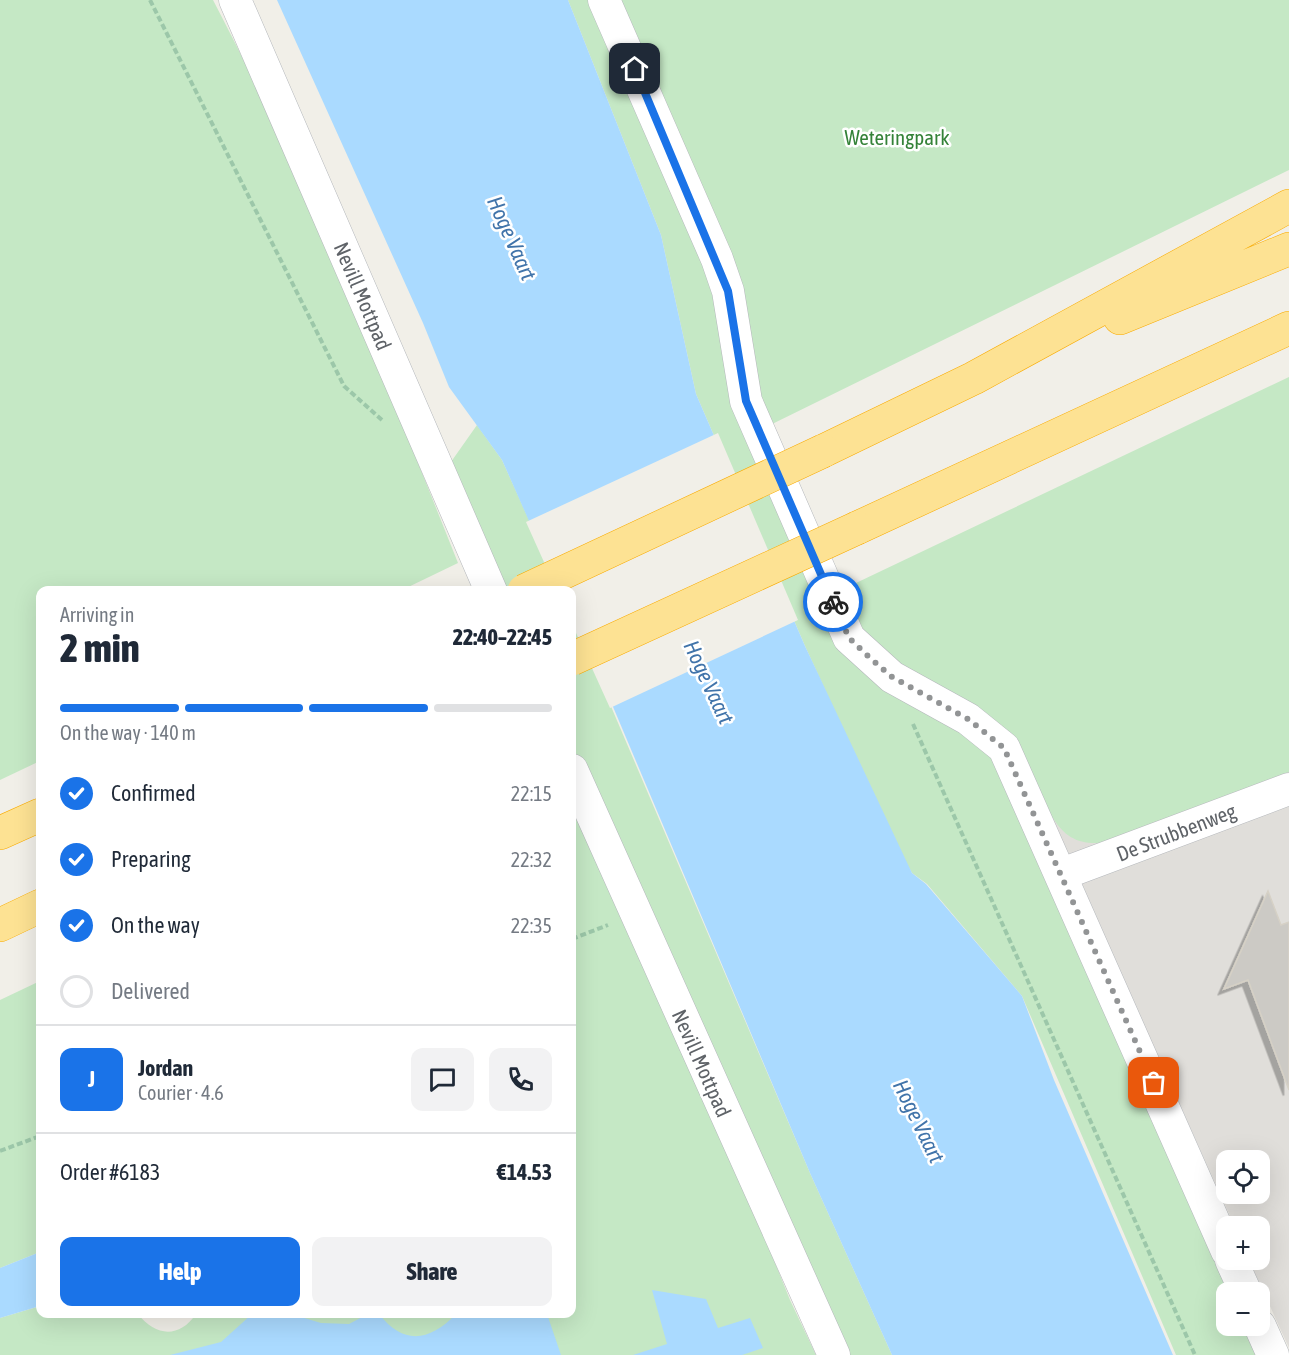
<!DOCTYPE html>
<meta charset="utf-8">
<style>
body{margin:0;font-family:"Asap Condensed",sans-serif;background:#f2f2f3;color:#1f2937;height:100vh;display:flex;flex-direction:column;font-size:22px;white-space:nowrap}
*{box-sizing:border-box;margin:0}
p{font-size:20px;color:#747a83}
.icon{flex:none;width:33px;height:33px;fill:none;stroke:currentColor;stroke-width:2;stroke-linecap:round;stroke-linejoin:round}
.map{position:relative;flex:1;overflow:hidden}
.side{position:absolute;left:36px;top:586px;width:540px;height:732px;display:flex;flex-direction:column;background:#fff;border-radius:12px;box-shadow:0 6px 24px #0002}
.side>*{flex:none}
.buttons{position:absolute;left:1216px;top:1150px;display:grid;gap:12px}
.buttons a{display:grid;place-items:center;width:54px;height:54px;border-radius:12px;background:#fff;box-shadow:0 6px 24px #0002;font-size:30px}
.pin{position:absolute;display:grid;place-items:center;width:51px;height:51px;color:#fff;margin:-26px;border-radius:12px;box-shadow:0 3px 9px #0006}
.courier{position:absolute;display:grid;place-items:center;width:60px;height:60px;margin:-30px;border:4px solid #1a73e8;border-radius:50%;background:#fff;color:#222;box-shadow:0 2px 8px #0007}
.overview em{font-style:normal;font-weight:800}
.overview div{display:flex;flex-direction:column-reverse}
.overview{display:flex;align-items:center;justify-content:space-between;height:102px;padding:0 24px}
h1{font-size:39px;font-weight:800;line-height:45px}
.bar{display:grid;grid-template-columns:repeat(4,1fr);gap:9px 6px;align-content:center;height:72px;padding:0 24px}
.bar i{height:8px;border-radius:4px;background:#e0e1e3}
.bar .current{background:#1a73e8}
.bar p{grid-column:span 4}
.line{display:flex;align-items:center;gap:15px;padding:0 24px;border-top:2px solid #e0e1e3}
.line div{flex:1}
.round{display:grid;place-items:center;flex:none;width:63px;height:63px;border-radius:12px;background:#f2f2f3}
ol{padding:0 24px;list-style:none}
li{display:flex;align-items:center;gap:18px;height:66px}
li p{margin-inline-start:auto}
li .icon{padding:6px;border-radius:50%;background:#1a73e8;color:#fff;stroke-width:4}
li:last-child{color:#747a83}
li i{width:33px;height:33px;border:3px solid #e0e1e3;border-radius:50%}
.action{display:flex;gap:12px;margin-top:auto;padding:12px 24px}
.action a{flex:1;height:69px;border-radius:12px;background:#1a73e8;color:#fff;font-size:24px;font-weight:800;line-height:69px;text-align:center}
.action a+a{background:#f2f2f3;color:#1f2937}
.map>svg:first-child{display:block}
.industrial{fill:#e0deda;fill-rule:evenodd}
.green{fill:#c5e8c5}
.water{fill:#aadaff}
.pier{fill:#f1efe8}
.building{fill:#cccac5;stroke:#d6d1c6;stroke-width:1.5;filter:url(#shadow)}
.lines{fill:none;stroke-linecap:round;stroke-linejoin:round}
.minor-casing{stroke:#b5b8bc;stroke-width:33}
.motorway-casing{stroke:#f9ab00;stroke-width:34}
.path{stroke:#9cc7a9;stroke-width:4;stroke-dasharray:6 3;stroke-linecap:butt}
.minor{stroke:#fff;stroke-width:32}
.motorway{stroke:#fde293;stroke-width:33}
.motorway-bridge-casing{stroke:#f9ab00;stroke-width:34;stroke-linecap:butt}
.motorway-bridge{stroke:#fde293;stroke-width:33}
.done{stroke:#929495;stroke-width:6;stroke-dasharray:0 10.8}
.route{stroke:#1a73e8;stroke-width:8}
.labels{text-anchor:middle;dominant-baseline:central;stroke-width:5;stroke-linejoin:round;paint-order:stroke}
.park-label{font-size:21px;fill:#348238;stroke:#fff}
.street-label{font-size:21px;fill:#5f6368;stroke:#fff}
.water-label{font-size:22px;font-style:italic;fill:#4174aa;stroke:#fff}
</style>
<div class="map">
<svg width="1289" height="1355" viewBox="0 0 1289 1355">
<defs>
<filter id="shadow"><feDropShadow dx="-5.5" dy="5.5" stdDeviation="0" flood-color="#0004"/></filter>
</defs>
<rect width="100%" height="100%" fill="#f1efe8"/>
<path class="industrial" d="M1289 690V1348L1249 1260H1260V1227H1235L1038 790ZM1227 1161H1260V1194H1227Z"/>
<path class="green" d="M0 0H213C308 181 382 373 458 563L400 591H40V761L0 780Z
M568 0H590L702 240 849 652 987 746 1232 1293H1227V1326H1247L1260 1355H1176L1022 996 927 884 912 873 896 845 805 646 696 394 661 235Z
M618 0H1289V170L764 428Z
M1289 377V772L1099 843C1077 844 1064 836 1053 818H1049L1026 765 869 646 837 592Z
M477 425 502 460 561 591H500L446 469Z
M572 615 810 1173 892 1355H848L572 750Z
M572 791 710 1101 790 1300 816 1355H0V1318L40 1306V1314H138C155 1336 179 1339 196 1314H572Z
M40 981V1252L0 1268V1000Z"/>
<path class="water" d="M277 0H568L661 235 696 394 805 646 912 873 926 884 1022 996 1054 1080 1173 1355H892L810 1173 600 676 572 591H560L502 460 449 387 423 323Z
M40 1252V1306L0 1318V1268Z
M652 1290 706 1299 718 1328 750 1318 763 1348 742 1355H633L667 1344Z
M252 1314H291L321 1323 349 1324 368 1314H379C404 1346 430 1341 456 1314H547L561 1355H170L221 1342Z"/>
<path class="pier" d="M718 433 798 620 610 708 572 624V591H557L526 522Z"/>
<path class="building" d="M1268 891 1281 925 1289 922V1090L1248 980 1224 989Z"/>
<g class="lines">
<g class="minor-casing">
<path id="minor" d="M235 0 491 591
M604 0 717 259 728 291 746 401 849 638 892 677 968 719 1004 748 1227 1251
M572 770 834 1355
M1062 874 1289 789
M1231 1260 1246 1293
M1260 1326 1273 1355"/>
</g>
<g class="motorway-casing">
<path id="motorway" d="M1120 318 1289 249
M823 451 974 378 1289 206
M857 528 1289 328
M0 833 40 815
M0 925 40 906"/>
</g>
<path class="path" d="M150 0 344 386 383 421
M913 724 1195 1355
M572 939 608 925
M0 1151 40 1136"/>
<use href="#minor" class="minor"/>
<use href="#motorway" class="motorway"/>
<g class="motorway-bridge-casing">
<path id="motorway-bridge" d="M524 591 823 451
M572 659 857 528"/>
</g>
<use href="#motorway-bridge" class="motorway-bridge"/>
</g>
<g class="lines">
<path class="done" d="M833 602 849 638 869 657 892 677 968 719 1004 748 1154 1083"/>
<path class="route" d="M635 69 728 291 746 401 833 602"/>
</g>
<g class="labels">
<g class="park-label">
<text x="897" y="137">Weteringpark</text>
</g>
<g class="street-label">
<text transform="translate(363 296) rotate(67)">Nevill Mottpad</text>
<text transform="translate(1176 832) rotate(-21)">De Strubbenweg</text>
<text transform="translate(702 1063) rotate(66)">Nevill Mottpad</text>
</g>
<g class="water-label">
<text transform="translate(512 238) rotate(66)">Hoge Vaart</text>
<text transform="translate(709 682) rotate(65)">Hoge Vaart</text>
<text transform="translate(919 1121) rotate(64)">Hoge Vaart</text>
</g>
</g>
</svg>
<div class="buttons">
<a><svg class="icon" aria-label="locate" viewBox="0 0 24 24"><circle cx="12" cy="12" r="6"/><path d="M12 2v4M12 18v4M2 12h4M18 12h4"/></svg></a>
<a>+</a>
<a>−</a>
</div>
<div class="pin" style="left:1154px;top:1083px;background:#ea580c"><svg class="icon" aria-label="bag" viewBox="0 0 24 24"><path d="M5 8h14l-1 12H6zM9 8a3 3 0 0 1 6 0"/></svg></div>
<div class="pin" style="left:635px;top:69px;background:#1f2937"><svg class="icon" aria-label="home" viewBox="0 0 24 24"><path d="M3 11l9-7 9 7M6 9v11h12V9"/></svg></div>
<div class="courier" style="left:833px;top:602px"><svg class="icon" aria-label="bike" viewBox="0 0 24 24"><circle cx="6" cy="16" r="4"/><circle cx="18" cy="16" r="4"/><path d="M6 16l4-8h5l3 8M10 8l3 8H6M13 5h3"/></svg></div>
<section class="side">
<div class="overview"><div><h1>2 min</h1><p>Arriving in</p></div><em>22:40–22:45</em></div>
<div class="bar"><i class="current"></i><i class="current"></i><i class="current"></i><i></i><p>On the way · 140 m</p></div>
<ol>
<li><svg class="icon" aria-label="check" viewBox="0 0 24 24"><path d="M5 12l5 5 9-10"/></svg>Confirmed<p>22:15</p></li>
<li><svg class="icon" aria-label="check" viewBox="0 0 24 24"><path d="M5 12l5 5 9-10"/></svg>Preparing<p>22:32</p></li>
<li><svg class="icon" aria-label="check" viewBox="0 0 24 24"><path d="M5 12l5 5 9-10"/></svg>On the way<p>22:35</p></li>
<li><i></i>Delivered</li>
</ol>
<div class="line" style="height:108px"><b class="round" style="background:#1a73e8;color:#fff">J</b><div><b>Jordan</b><p>Courier · 4.6</p></div><a class="round"><svg class="icon" aria-label="chat" viewBox="0 0 24 24"><path d="M4 5h16v11H9l-5 4z"/></svg></a><a class="round"><svg class="icon" aria-label="phone" viewBox="0 0 24 24"><path d="M5 4h4l2 5-3 2q2 4 5 5l2-3 5 2v4C11 20 4 13 5 4z"/></svg></a></div>
<div class="line" style="height:78px"><div>Order #6183</div><b>€14.53</b></div>
<div class="action"><a>Help</a><a>Share</a></div>
</section>
</div>
